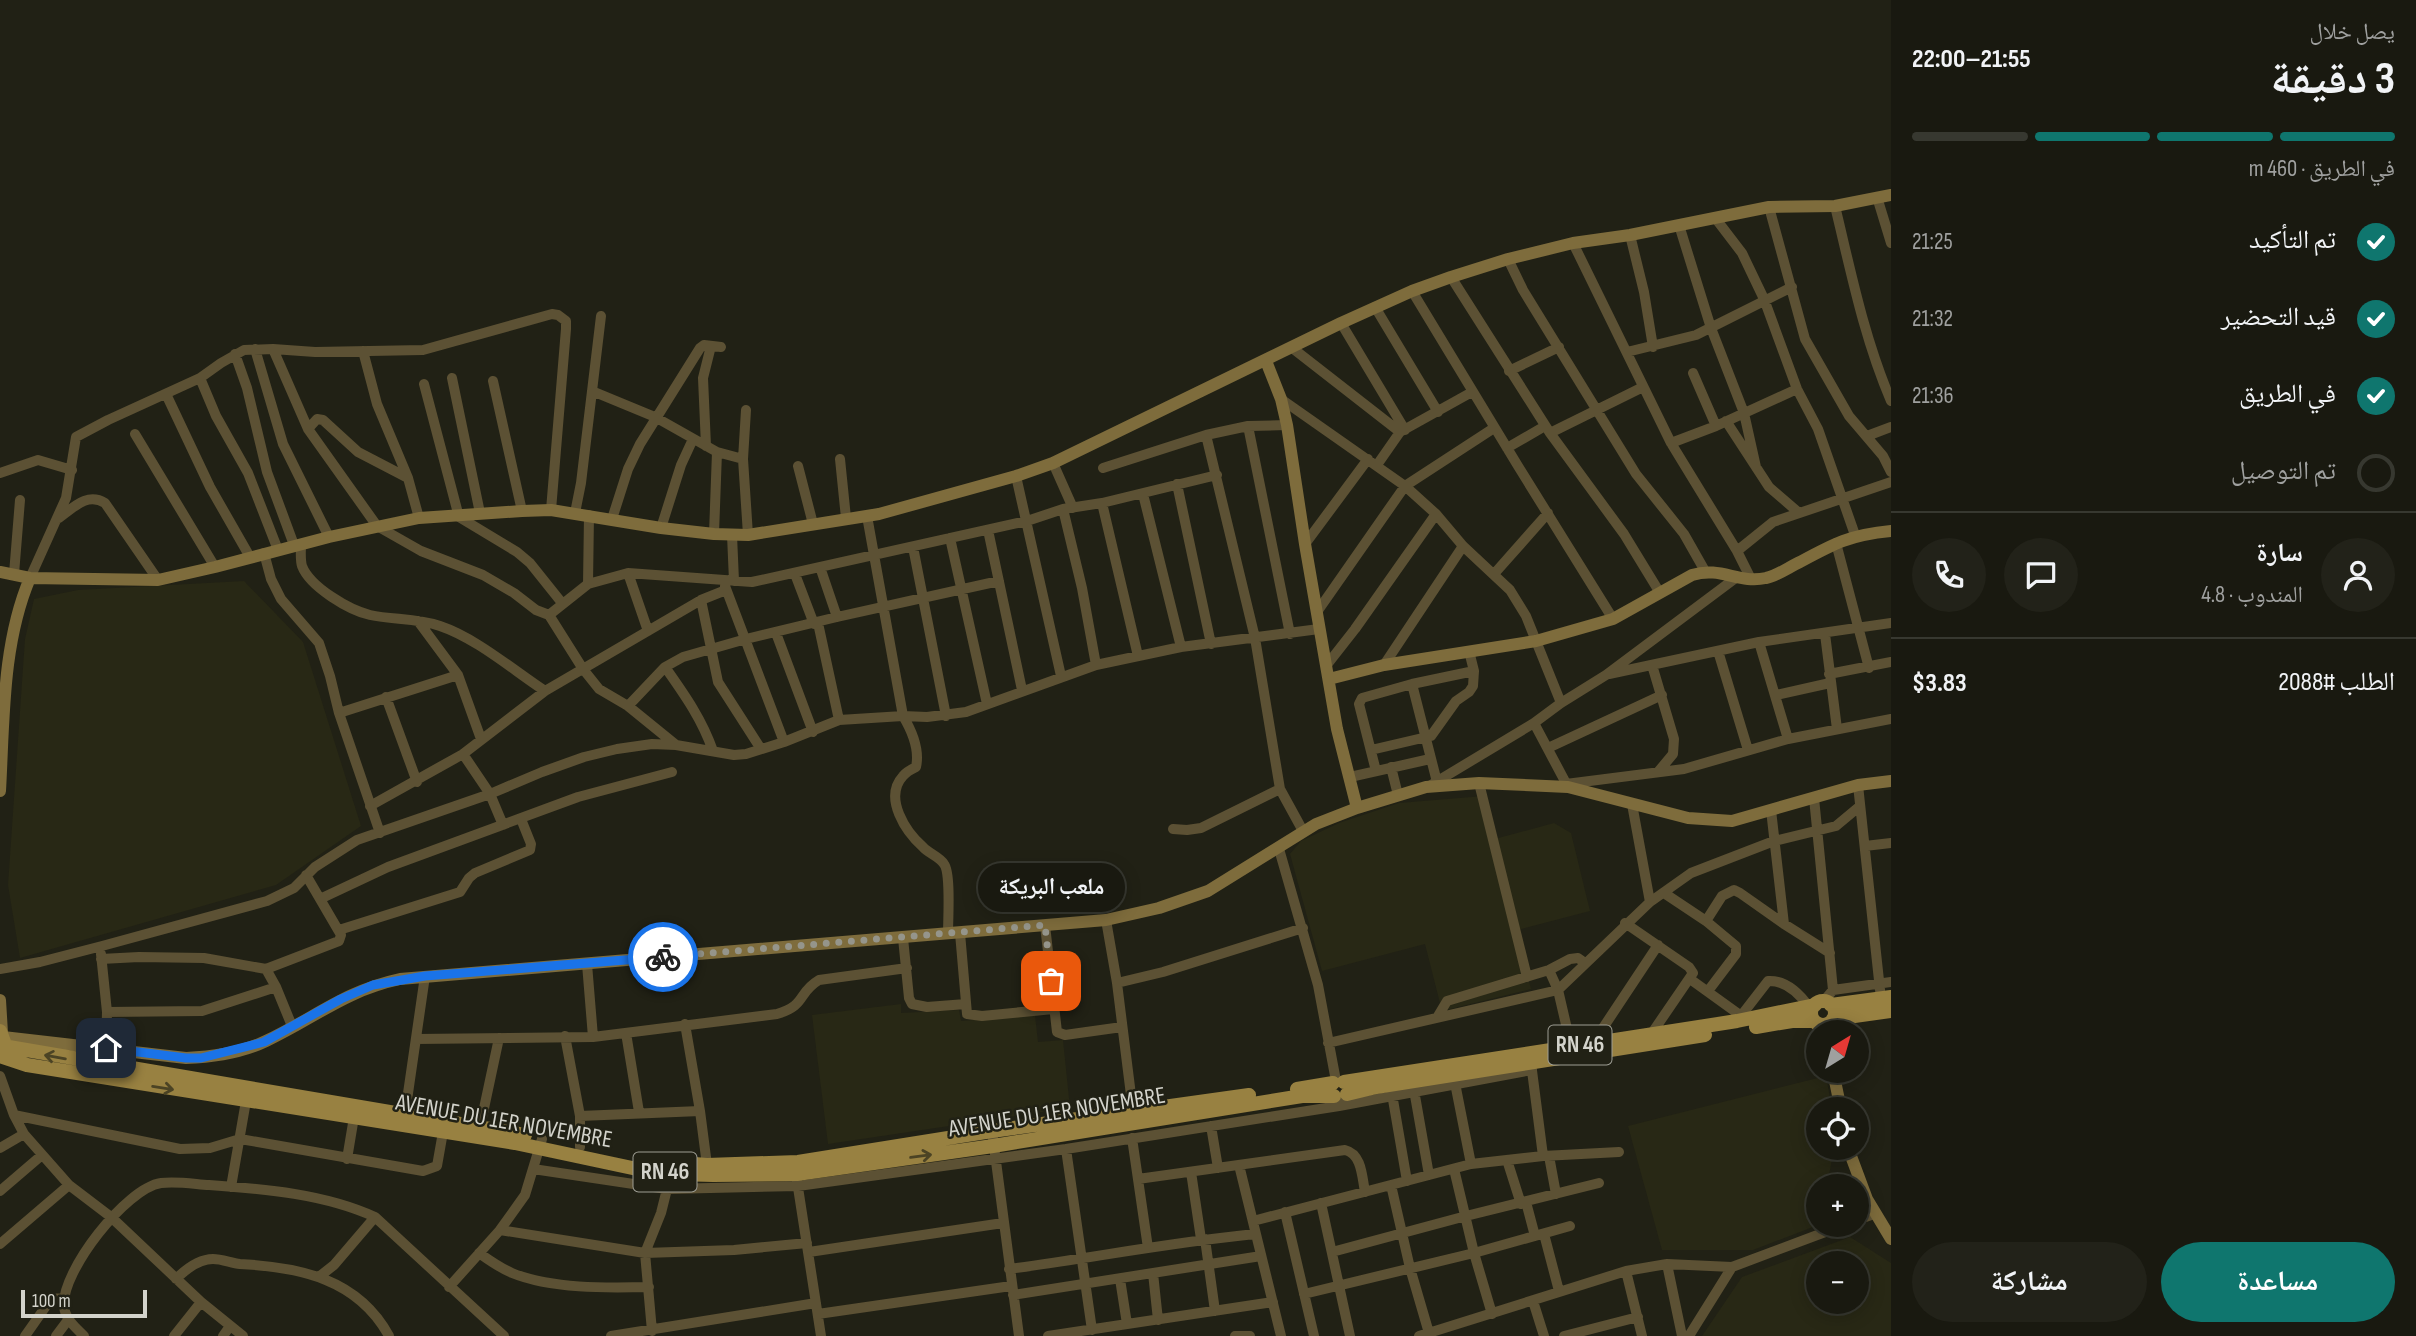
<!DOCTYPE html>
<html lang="ar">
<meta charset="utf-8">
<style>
body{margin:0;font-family:"Sofia Sans Condensed","Noto Naskh Arabic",sans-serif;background:#222219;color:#f1f3f6;direction:rtl;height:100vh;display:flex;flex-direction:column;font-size:26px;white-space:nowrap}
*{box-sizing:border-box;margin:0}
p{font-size:23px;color:#9fa09f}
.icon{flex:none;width:38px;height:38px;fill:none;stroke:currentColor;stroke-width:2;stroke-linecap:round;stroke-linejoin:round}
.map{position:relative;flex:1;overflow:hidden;direction:ltr}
.sheet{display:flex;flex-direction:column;background:#191910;width:525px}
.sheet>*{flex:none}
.needle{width:46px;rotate:37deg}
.buttons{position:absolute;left:1806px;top:1020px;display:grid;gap:14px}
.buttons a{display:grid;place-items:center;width:63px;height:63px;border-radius:50%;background:#191910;box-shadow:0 4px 18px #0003,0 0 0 2px #373830;font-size:35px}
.scale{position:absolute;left:21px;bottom:18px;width:126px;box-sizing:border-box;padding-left:7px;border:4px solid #d3d3cb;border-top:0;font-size:19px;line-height:24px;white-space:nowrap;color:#d3d3cb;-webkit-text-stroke:5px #212115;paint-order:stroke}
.pin{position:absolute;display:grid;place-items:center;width:60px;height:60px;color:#fff;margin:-30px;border-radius:14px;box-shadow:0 4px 10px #0006}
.courier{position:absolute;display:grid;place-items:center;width:70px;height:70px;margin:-35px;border:5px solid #1a73e8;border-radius:50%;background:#fff;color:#222;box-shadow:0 2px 9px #0007}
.bubble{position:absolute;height:49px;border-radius:24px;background:#191910;box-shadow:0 4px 18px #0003,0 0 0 2px #373830;font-size:23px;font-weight:700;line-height:49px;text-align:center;direction:rtl}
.overview em{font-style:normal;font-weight:700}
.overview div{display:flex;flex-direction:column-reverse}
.overview{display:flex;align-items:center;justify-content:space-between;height:119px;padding:0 21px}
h1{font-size:46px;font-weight:700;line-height:52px}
.bar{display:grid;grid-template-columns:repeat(4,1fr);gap:10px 7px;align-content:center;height:84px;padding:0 21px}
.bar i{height:9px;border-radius:5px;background:#373830}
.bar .current{background:#0f766e}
.bar p{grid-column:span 4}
.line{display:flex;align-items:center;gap:18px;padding:0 21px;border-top:2px solid #373830}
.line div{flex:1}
.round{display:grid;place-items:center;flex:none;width:74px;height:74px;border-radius:37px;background:#222219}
ol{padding:0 21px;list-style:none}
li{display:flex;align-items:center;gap:21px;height:77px}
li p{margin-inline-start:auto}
li .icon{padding:7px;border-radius:50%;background:#0f766e;color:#fff;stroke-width:4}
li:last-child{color:#9fa09f}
li i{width:38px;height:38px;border:4px solid #373830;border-radius:50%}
.primary-button{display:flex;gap:14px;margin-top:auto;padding:14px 21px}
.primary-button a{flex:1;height:80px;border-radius:42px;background:#0f766e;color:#fff;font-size:28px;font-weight:700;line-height:80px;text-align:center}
.primary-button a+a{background:#222219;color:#f1f3f6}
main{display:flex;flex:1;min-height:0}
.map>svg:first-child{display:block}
.built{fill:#282815;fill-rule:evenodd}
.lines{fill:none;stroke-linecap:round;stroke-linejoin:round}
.street{stroke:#5c5134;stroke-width:10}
.secondary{stroke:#7e6c3c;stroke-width:12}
.primary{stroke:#988141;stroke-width:14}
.oneway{stroke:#4b4324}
.done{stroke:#95958b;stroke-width:7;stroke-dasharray:0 12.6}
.route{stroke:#1a73e8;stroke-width:9}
.labels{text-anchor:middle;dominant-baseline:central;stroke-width:5;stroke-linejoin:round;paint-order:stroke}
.shield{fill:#212115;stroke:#9e9e94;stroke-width:2}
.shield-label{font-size:23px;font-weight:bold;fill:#d3d3cb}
.street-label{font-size:24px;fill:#d3d3cb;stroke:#212115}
</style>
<main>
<section class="sheet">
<div class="overview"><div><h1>3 دقيقة</h1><p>يصل خلال</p></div><em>21:55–22:00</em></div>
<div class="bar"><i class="current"></i><i class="current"></i><i class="current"></i><i></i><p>في الطريق · 460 m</p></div>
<ol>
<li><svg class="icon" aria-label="check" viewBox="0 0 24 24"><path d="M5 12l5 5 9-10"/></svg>تم التأكيد<p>21:25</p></li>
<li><svg class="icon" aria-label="check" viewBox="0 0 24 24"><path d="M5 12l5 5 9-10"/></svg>قيد التحضير<p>21:32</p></li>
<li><svg class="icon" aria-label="check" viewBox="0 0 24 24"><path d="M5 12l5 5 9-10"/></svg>في الطريق<p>21:36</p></li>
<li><i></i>تم التوصيل</li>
</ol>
<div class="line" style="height:126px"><a class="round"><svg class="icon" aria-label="person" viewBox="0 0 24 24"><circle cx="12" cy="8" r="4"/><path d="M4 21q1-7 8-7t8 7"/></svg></a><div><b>سارة</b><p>المندوب · 4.8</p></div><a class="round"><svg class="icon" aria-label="chat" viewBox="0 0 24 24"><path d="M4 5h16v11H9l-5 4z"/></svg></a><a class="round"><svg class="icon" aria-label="phone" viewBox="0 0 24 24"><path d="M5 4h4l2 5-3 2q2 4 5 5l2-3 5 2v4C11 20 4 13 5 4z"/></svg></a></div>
<div class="line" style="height:91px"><div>الطلب #2088</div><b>$3.83</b></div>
<div class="primary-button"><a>مساعدة</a><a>مشاركة</a></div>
</section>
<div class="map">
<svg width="1891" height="1336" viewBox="0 0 1891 1336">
<rect width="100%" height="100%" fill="#212115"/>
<path class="built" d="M244 581 303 642 361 826 276 885 20 958 8 885 25 639 34 599 78 590Z
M1484 796 1495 839 1554 823 1571 833 1590 911 1517 930 1531 989 1442 1011 1425 944 1322 971 1290 854 1301 841 1339 823 1399 803Z
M901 1004V1013L959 1010 961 1021 1035 1015 1038 1042 1063 1040 1070 1108 828 1144 812 1015Z
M1826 1076 1832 1109 1818 1110V1148H1834L1827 1186H1818V1225L1753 1250H1662L1628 1126Z
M1850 1237 1891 1263V1336H1702L1742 1277ZM1818 1264H1857V1302H1818Z"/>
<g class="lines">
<path class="street" d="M1877 197 1891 243
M1835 206C1851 272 1864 338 1891 401
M1769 207 1805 339 1849 416 1883 456 1891 472
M1716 219 1742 253 1764 299 1797 389 1818 429 1855 535
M1679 225 1711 328 1744 413 1756 467
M1630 235 1644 292 1653 347
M1573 243 1671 443 1737 551 1751 579
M1508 259 1523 290 1636 474 1684 534 1705 571
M1451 277 1550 433 1624 534 1660 593
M1412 291 1518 466 1613 619
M1375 307 1438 412
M1341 323 1405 430
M1291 347 1400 432
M255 349 283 444 329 537
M273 349 308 429 377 526 421 551 483 575 514 593 536 610 549 615 588 584 628 573 752 582 1027 521 1063 509 1102 503 1217 475
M363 351 377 404 408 478 419 518
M1627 352 1696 335 1792 287
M235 354 247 388 267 472 294 545
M1509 371 1559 347
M1693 373 1716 426
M200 378 216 416 248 473 278 550
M452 378 480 513
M493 381 522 511
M424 384 459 517 517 552 530 563 562 603
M592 391 655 417 717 452 743 459
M166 394 210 487 250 557
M1281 399 1405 486 1436 514 1463 546 1510 590 1526 616 1561 703
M746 410 743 459 748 535
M1726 421 1769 487 1798 512
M1248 426 1290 634
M308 429 317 419 323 420 358 452 408 478
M1550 433 1643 387
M135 434 215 567
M1206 435 1255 638 1280 789 1303 831
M1867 436 1891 427
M1671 443 1716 426 1797 389
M706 446 703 378 711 346
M1507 448 1545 426
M840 459 846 518
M1053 463 1073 508
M1377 465 1400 432 1472 392
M798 466 813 524
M1103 468 1206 435 1248 426 1287 425
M0 473 38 460 72 470
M1016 476 1061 676
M1177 484 1211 644
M1143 494 1181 647
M1102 503 1138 656
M1063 509 1082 588 1096 665
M575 513 581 483 601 316
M867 516 903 716C912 731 920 749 916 767 912 769 906 772 903 776 883 798 906 832 923 847 928 853 940 857 944 864 951 873 948 919 948 934
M59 518C73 508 87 492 105 503L158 580
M612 519 628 469 640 444 700 348 704 345 721 347
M661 528 681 465 693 439
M988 530 1022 690
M714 534 717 452
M732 535 734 581
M950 538 987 704
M1836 543 1869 668
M301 544C301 551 300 559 302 566 310 587 349 610 370 615 393 620 417 618 440 626 476 638 513 670 545 691
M1305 544 1368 459
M913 547 946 716
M1737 551 1773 522 1891 482
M264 553 271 579 281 599 319 643 330 676 339 713 380 833
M820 567 837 617
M628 573 648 631
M14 574 20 500
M795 574 814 624
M1494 574 1548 513
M30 578 66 498 76 437 108 420 200 378 221 363 244 350 273 349 315 352 423 350 552 314 558 315 566 321V329L551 510
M588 584 589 515
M725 586 784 742
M701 600 718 682 761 749
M1317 612 1405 486 1494 428
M549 615 583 669 599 689 628 706 676 745
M418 621 458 675 481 739
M818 623 839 720
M776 633 813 732
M1825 634 1837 729
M1759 642 1788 739
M1718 651 1748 750
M1384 665 1463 546
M1652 665 1674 739 1673 754 1658 772
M1326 666 1355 629 1436 514
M665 667C684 694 702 719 713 751
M1609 674 1759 642 1891 623
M1829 674 1891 662
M1412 684 1437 782
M1776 695 1830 683
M386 697 417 782
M628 706 665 667 683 657 746 639 837 617 999 581
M339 713 458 675
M1534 723 1568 787
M1548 748 1662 695
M1371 750 1431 736 1456 701 1469 692 1473 686 1474 671 1469 651
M463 754 490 794 503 825
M1391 767 1398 795
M1376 771 1359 704 1362 698 1412 684 1474 671
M1350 777 1430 759
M1479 783 1527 977
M1566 784 1684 769 1788 739 1891 719
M1431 785 1534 723 1561 703 1606 675 1737 577
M1858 785 1881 999
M1814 798 1833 990
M1632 804 1650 902
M370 806 463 754 545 691 701 600 726 590
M1771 810 1784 924
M1173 829 1187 830 1201 828 1280 789
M1865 846 1891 843
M1279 849 1318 985 1336 1081
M1664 893 1706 921 1736 946V954L1708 991
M322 898 388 867 578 797 672 772
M1106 920 1117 983 1133 1111
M1706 921 1722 896 1734 890 1740 893 1784 924 1830 953
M1625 923 1689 967 1693 973 1652 1033
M1045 925 1057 1032 1065 1035 1122 1027
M339 930 460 892 469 878 475 873 530 850 531 844 521 819
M960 933 967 1014 982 1016 1053 1009
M903 938 909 998 912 1004 927 1007 966 1004
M101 954 107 1012 106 1048
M101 959 139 957 204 958 266 969 339 941 341 935 306 875
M587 964 593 1037
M0 969 40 962 102 946 267 901 294 888 315 867 357 840 490 794 542 772 584 757 617 749 652 744 676 745 734 755 746 754 784 742 839 720 903 716 927 717 966 712 1096 665 1181 647 1319 629
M266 969 276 987 292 1026
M1549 970 1558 990 1571 1046
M1690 979 1740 1015
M1117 983 1163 972 1303 928
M1823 1002 1833 990 1891 982
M107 1012 202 1011 276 987
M1438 1016 1447 1001 1549 970 1570 959 1578 958 1585 963
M1737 1021 1768 981C1786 980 1799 993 1809 1007
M685 1024 700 1111 707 1165
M626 1033 639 1112
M565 1036 580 1116V1147
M416 1039 593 1037 777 1014C807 1005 797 993 819 980L907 968
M1328 1043 1558 990 1650 902 1691 873 1774 841 1836 826 1860 806
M1593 1043 1658 945
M0 1076 14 1115 24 1134 69 1185 111 1217 201 1302 243 1336
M1455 1083 1471 1164
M1414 1090 1429 1175
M1392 1094 1407 1181
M1339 1106 1532 1070
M405 1114 425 976
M14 1115 180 1149 210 1148 240 1139 423 1171 437 1166 443 1132
M580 1116 700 1111
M1211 1126 1218 1168
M480 1127 499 1038
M992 1131 1019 1336
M1132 1138 1148 1248
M0 1148 24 1134
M1066 1149 1092 1330
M1543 1156 1619 1152
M1549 1156 1556 1194
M347 1159 354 1117
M1507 1160 1521 1204
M1239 1165 1281 1336
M533 1169 667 1189 798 1186 1066 1149 1339 1106 1340 1098
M1454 1169 1474 1253 1492 1314
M1191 1172 1201 1239
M1138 1179 1345 1150C1362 1154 1362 1177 1365 1192
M797 1181 821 1336
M1391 1185 1410 1268 1429 1333
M231 1187 246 1101
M0 1191 42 1155
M1526 1202 1535 1236
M1321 1203 1350 1336
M1285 1212 1314 1336
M1857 1220 1874 1214
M1253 1221 1471 1164 1543 1156 1531 1063
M500 1230 645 1253 734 1250 807 1243
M1544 1234 1559 1291
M1205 1239 1215 1311
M0 1244 69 1185
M809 1252 1003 1223
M1332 1252 1466 1216 1599 1183
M479 1253C489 1260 500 1268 512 1273 551 1289 606 1288 649 1287
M1667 1264 1682 1336
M1009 1269C1091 1258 1173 1242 1255 1234
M1626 1271 1642 1336
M1153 1273 1158 1320
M320 1276 334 1265 375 1217
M176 1279C186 1269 199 1259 213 1259 222 1259 231 1263 240 1264 300 1267 358 1279 389 1336
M1120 1279 1127 1324
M449 1287 500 1230 525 1195 542 1139
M1304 1294 1474 1253 1570 1226
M1013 1295 1261 1256
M1533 1301 1544 1336
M818 1314 1011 1286
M652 1331 645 1253 661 1213 667 1189
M25 1336 51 1299 64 1298
M56 1336 68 1320
M84 1336C75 1327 65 1319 64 1306 61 1272 126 1188 161 1183 176 1181 194 1184 209 1185 265 1189 325 1194 375 1217L504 1336
M174 1336 201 1302
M223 1336 230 1326
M611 1336 816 1303
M1048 1336 1273 1302
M1235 1336H1250
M1419 1336 1626 1271 1667 1264 1732 1267 1844 1225
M1564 1336 1638 1317
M1689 1336 1732 1267"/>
<path class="secondary" d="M1266 361 1281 399 1287 425 1305 544 1337 729 1357 808
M0 572 30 578 158 580 215 567 329 537 419 518 522 511 551 510 661 528 714 534 748 535 879 514 1016 476 1053 463 1341 323 1412 291 1451 277 1508 259 1573 243 1630 235 1769 207 1835 206 1891 195
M1329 679 1384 665 1536 641 1613 619 1692 575C1721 566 1738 584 1766 578 1777 576 1789 567 1800 562 1835 543 1850 535 1891 531
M0 791C4 720 2 644 30 578
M0 1000 2 1033
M1831 1022 1832 1032
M3 1037 186 1058C212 1057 243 1052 266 1041 315 1018 344 991 400 979L1106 920 1159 908 1208 891 1316 824 1357 808 1426 787 1479 783 1568 787 1688 818 1732 821 1858 785 1891 781
M1833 1071 1841 1110
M1848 1148 1867 1199 1891 1239"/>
<path class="primary" d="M1811 1013a12 12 0 1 1 24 0a12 12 0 1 1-24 0Z
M1831 1005 1891 997
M1833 1019 1891 1011
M1756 1027 1792 1021H1814
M0 1031 4 1042 0 1050
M3 1046 525 1135
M0 1056 27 1065 515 1143 637 1169 678 1174 713 1175 797 1174 993 1146 1302 1096H1334
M1344 1082 1737 1021 1815 1005
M1297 1089 1333 1083
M1347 1094 1376 1087 1705 1035
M644 1160 707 1165 798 1162 992 1131 1249 1095"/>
</g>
<defs><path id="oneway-shaft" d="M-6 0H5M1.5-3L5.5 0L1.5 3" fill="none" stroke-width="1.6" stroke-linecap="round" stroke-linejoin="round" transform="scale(1.75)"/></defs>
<g class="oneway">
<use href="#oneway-shaft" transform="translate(55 1057) rotate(-170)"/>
<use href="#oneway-shaft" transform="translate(163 1088) rotate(9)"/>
<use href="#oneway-shaft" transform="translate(921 1156) rotate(-8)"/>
</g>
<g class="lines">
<path class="done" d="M663 957 1045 925 1051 981"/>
<path class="route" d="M106 1048 186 1058H201L264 1042 341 999 373 985 425 976 663 957"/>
</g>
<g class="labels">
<g class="shield">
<rect x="1548.5" y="1025.5" width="63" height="39" rx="5"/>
<rect x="633.5" y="1152.5" width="63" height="39" rx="5"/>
</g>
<g class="shield-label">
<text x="1580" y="1045">RN 46</text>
<text x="665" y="1172">RN 46</text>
</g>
<g class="street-label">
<text transform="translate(1057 1112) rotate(-9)">AVENUE DU 1ER NOVEMBRE</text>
<text transform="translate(504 1121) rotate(10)">AVENUE DU 1ER NOVEMBRE</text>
</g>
</g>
</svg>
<div class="buttons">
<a><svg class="needle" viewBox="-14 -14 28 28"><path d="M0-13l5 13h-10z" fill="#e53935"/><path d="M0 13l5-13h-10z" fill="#9fa09f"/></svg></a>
<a><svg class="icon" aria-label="locate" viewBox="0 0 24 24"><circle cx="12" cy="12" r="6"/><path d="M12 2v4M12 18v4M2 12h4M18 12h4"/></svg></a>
<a>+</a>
<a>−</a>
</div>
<div class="scale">100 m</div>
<div class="pin" style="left:1051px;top:981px;background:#ea580c"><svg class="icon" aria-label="bag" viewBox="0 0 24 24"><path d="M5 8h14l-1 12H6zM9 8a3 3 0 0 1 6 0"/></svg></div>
<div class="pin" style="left:106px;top:1048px;background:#1f2937"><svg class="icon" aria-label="home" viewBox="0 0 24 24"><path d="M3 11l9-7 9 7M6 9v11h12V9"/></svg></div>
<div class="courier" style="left:663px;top:957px"><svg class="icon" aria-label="bike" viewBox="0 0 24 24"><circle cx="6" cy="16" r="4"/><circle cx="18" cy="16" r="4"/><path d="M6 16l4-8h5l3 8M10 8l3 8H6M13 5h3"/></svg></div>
<div class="bubble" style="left:978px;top:863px;width:147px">ملعب البريكة</div>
</div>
</main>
